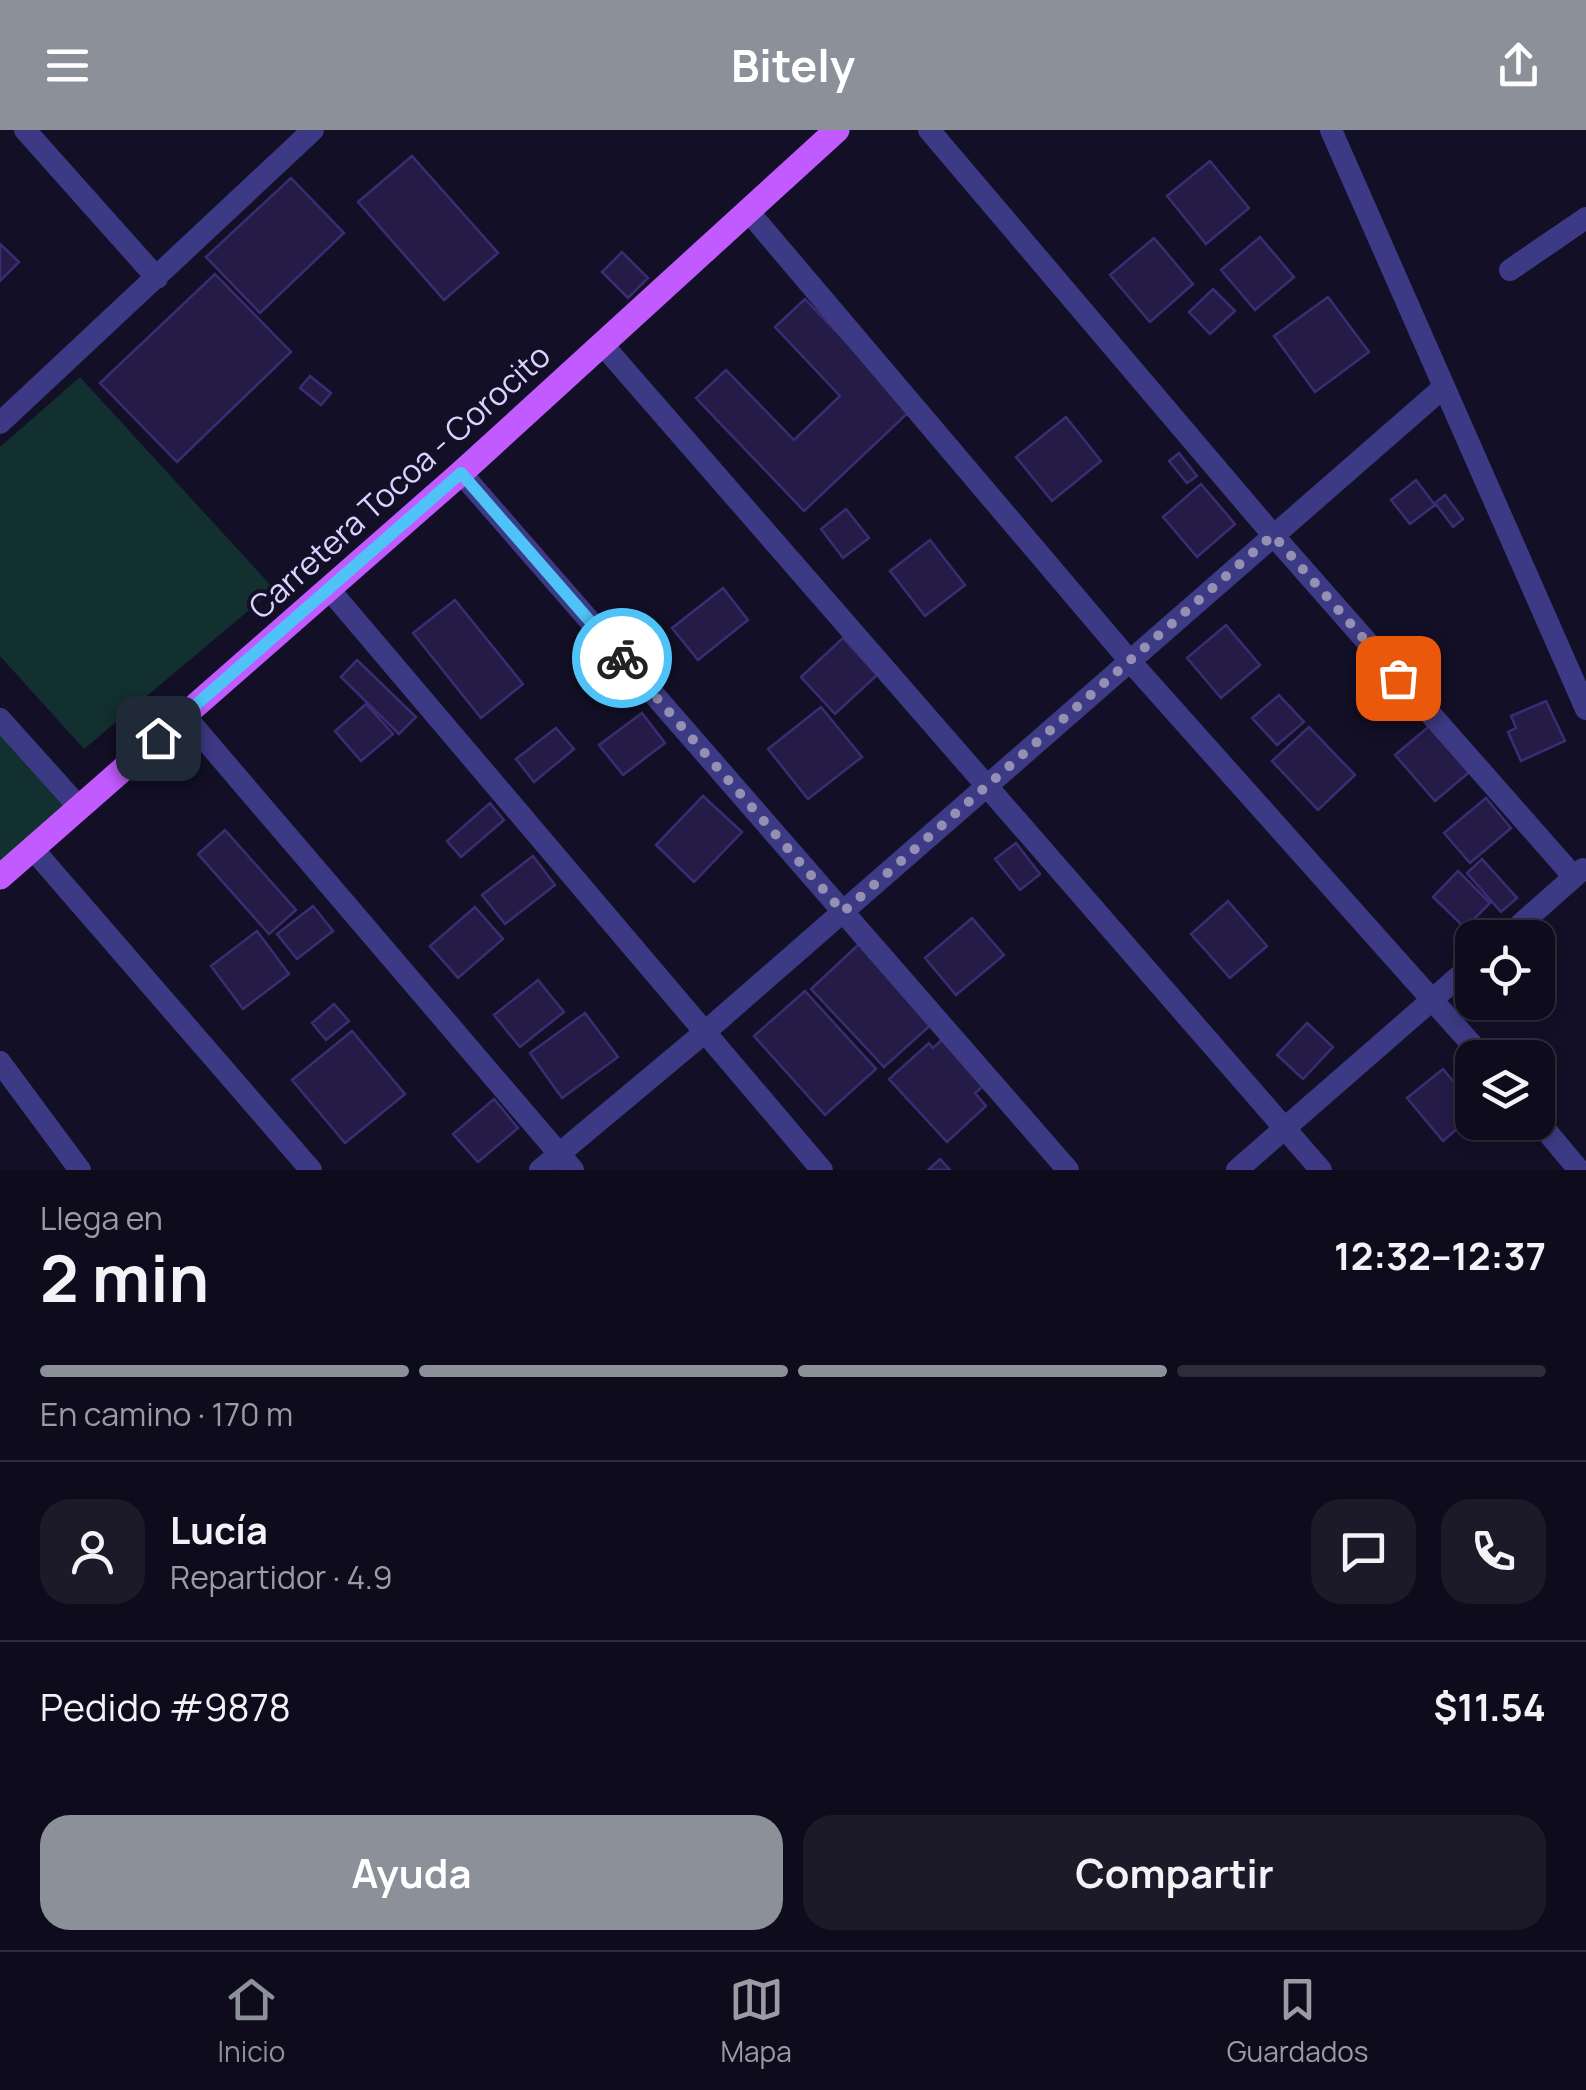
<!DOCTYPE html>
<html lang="es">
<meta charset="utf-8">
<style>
body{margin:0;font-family:Manrope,sans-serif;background:#1c1929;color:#f1f3f6;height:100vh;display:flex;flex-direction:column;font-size:38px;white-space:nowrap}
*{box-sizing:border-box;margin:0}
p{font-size:32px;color:#9b9ba3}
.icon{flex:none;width:55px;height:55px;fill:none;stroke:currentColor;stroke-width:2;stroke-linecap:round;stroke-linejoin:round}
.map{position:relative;height:1040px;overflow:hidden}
.drawer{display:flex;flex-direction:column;background:#0e0b1c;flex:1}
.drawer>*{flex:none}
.controls{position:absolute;left:1455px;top:790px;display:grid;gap:20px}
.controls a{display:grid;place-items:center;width:100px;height:100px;border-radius:20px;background:#0e0b1c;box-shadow:0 5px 15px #0003,0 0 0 2px #2e2b3b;font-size:50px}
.pin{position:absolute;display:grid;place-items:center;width:85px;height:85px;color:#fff;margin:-42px;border-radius:20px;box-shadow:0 5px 15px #0006}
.courier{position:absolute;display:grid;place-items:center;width:100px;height:100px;margin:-50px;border:8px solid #4fc3f7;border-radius:50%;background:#fff;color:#222;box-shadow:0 2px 12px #0007}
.headline em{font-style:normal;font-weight:700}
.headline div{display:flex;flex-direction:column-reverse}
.headline{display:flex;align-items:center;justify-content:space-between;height:170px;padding:0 40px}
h1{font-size:65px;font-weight:700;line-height:75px}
.bar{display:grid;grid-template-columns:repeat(4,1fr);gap:15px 10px;align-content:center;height:120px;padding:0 40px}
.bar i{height:12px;border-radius:8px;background:#2e2b3b}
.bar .current{background:#8c9099}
.bar p{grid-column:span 4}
.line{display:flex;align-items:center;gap:25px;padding:0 40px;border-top:2px solid #2e2b3b}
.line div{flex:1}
.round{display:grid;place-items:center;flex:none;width:105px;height:105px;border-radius:30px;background:#1c1929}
.action{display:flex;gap:20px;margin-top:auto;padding:20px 40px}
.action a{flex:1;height:115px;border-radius:30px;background:#8c9099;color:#fff;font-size:40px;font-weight:700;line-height:115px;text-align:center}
.action a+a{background:#1c1929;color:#f1f3f6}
header{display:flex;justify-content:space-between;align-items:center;height:130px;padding:0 40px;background:#8c9099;color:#fff;font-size:45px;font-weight:700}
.menu{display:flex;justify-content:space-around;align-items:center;height:140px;border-top:2px solid #2e2b3b;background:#0e0b1c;font-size:28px;color:#9b9ba3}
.menu a{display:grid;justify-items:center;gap:5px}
.menu .current{color:#8c9099}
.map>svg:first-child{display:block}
.green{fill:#12302f}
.building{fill:#241b47;stroke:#3b2d73;stroke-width:2.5}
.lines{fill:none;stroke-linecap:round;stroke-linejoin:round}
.minor{stroke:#3d3a85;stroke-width:22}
.primary{stroke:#c25bff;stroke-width:25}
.done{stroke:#948fb3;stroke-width:10;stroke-dasharray:0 18}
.route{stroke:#4fc3f7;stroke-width:12}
.labels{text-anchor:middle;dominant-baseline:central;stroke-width:8;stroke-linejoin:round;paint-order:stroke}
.street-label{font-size:32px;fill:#d9d4ff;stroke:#130f26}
</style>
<header><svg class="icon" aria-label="menu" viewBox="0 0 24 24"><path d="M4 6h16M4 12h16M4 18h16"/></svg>Bitely<svg class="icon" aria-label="share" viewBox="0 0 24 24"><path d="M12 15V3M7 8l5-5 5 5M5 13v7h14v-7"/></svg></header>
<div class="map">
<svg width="1586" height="1040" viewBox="0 0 1586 1040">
<rect width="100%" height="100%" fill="#130f26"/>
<path class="green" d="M80 247 274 459 84 619 0 526V317Z
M0 605 78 691 0 760Z"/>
<path class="building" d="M412 26 498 123 444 170 358 72Z
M1210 31 1249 78 1206 114 1167 66Z
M291 48 344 103 260 183 206 127Z
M1260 107 1294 147 1255 180 1221 140Z
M1154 108 1193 154 1150 192 1110 145Z
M0 114 19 132 0 151Z
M622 122 648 148 628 168 602 142Z
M215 144 291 222 177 332 100 253Z
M1213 159 1235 181 1210 204 1189 182Z
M1328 167 1369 222 1315 262 1274 206Z
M805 169 911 280 804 381 696 268 726 240 794 310 840 266 775 197Z
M310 246 331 263 321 275 300 258Z
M1066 287 1101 331 1052 371 1016 327Z
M1179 323 1197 346 1187 353 1169 331Z
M1416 350 1435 375 1410 394 1391 370Z
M1201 354 1235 394 1197 427 1163 387Z
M1445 365 1463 389 1453 397 1435 373Z
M846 379 869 408 843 428 821 399Z
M930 410 965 455 925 486 890 441Z
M723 458 748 490 698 530 672 498Z
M455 470 523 554 481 588 413 503Z
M1226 495 1260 535 1221 568 1187 528Z
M843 508 877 545 835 584 801 547Z
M357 530 416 587 399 604 341 547Z
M1279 565 1304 592 1277 615 1252 588Z
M1546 571 1565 611 1521 631 1508 602 1516 598 1511 586Z
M366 574 393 604 361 631 335 601Z
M821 577 862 627 808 669 768 619Z
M642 583 665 613 623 645 599 615Z
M1433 593 1473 639 1435 671 1395 625Z
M1309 597 1355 645 1318 680 1272 631Z
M556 598 574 619 534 652 516 629Z
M703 666 742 702 694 752 656 715Z
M1486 668 1511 698 1470 733 1444 703Z
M490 673 504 690 461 727 447 711Z
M225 700 296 780 269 804 198 724Z
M1016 713 1040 744 1020 760 995 729Z
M533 726 555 755 505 794 482 765Z
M1482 729 1517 768 1501 782 1467 743Z
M1458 741 1490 773 1465 798 1433 767Z
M1228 771 1267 816 1230 848 1191 804Z
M313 776 333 801 297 829 277 804Z
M475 777 503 809 458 848 430 816Z
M972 788 1004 825 956 865 925 828Z
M257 801 289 844 243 879 211 836Z
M859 814 933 893 884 937 811 859Z
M538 850 564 882 520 917 494 885Z
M805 861 876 939 825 985 754 906Z
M334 874 349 891 326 910 312 893Z
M585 883 618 927 562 968 530 923Z
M1307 893 1333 917 1303 949 1277 925Z
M352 901 405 964 345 1013 292 950Z
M946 906 988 952 975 963 986 976 947 1012 889 949 929 913 933 918Z
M1443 939 1472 974V986L1443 1011 1407 968Z
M494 969 518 998 478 1032 453 1004Z
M940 1029 950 1040H928Z"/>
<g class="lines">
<path class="minor" d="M25 0 157 148
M929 0 1273 405 1574 747
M1331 0 1586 579
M748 81 1129 530 1484 928
M1510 140 1586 88
M602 214 1321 1040
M0 293 313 0
M461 343 1068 1040
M328 458 822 1040
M184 585 573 1040
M0 589 79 677
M32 718 311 1040
M1505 808 1583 739
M0 932 80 1040
M1538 991 1579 1040
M540 1040 705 902 1444 257
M1237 1040 1472 835"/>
<path class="primary" d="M0 747 461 343 837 0"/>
</g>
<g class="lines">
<path class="done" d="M622 528 843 782 1273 405 1398 548"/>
<path class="route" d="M158 608 461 343 622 528"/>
</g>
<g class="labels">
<g class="street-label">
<text transform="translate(399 351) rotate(-42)">Carretera Tocoa - Corocito</text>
</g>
</g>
</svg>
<div class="controls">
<a><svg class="icon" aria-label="locate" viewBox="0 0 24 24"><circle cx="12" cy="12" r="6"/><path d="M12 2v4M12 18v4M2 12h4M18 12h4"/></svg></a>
<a><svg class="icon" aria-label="layers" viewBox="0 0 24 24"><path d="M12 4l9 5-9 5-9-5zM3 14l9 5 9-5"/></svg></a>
</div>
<div class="pin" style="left:1398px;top:548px;background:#ea580c"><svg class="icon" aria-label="bag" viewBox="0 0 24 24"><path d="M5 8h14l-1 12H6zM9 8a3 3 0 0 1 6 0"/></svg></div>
<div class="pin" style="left:158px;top:608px;background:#1f2937"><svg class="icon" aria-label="home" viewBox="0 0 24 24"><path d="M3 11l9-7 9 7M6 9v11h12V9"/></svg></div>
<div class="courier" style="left:622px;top:528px"><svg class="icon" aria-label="bike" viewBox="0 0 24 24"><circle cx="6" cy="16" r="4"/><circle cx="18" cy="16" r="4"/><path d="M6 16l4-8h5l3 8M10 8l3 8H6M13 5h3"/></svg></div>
</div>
<section class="drawer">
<div class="headline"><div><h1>2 min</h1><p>Llega en</p></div><em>12:32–12:37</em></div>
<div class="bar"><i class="current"></i><i class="current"></i><i class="current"></i><i></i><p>En camino · 170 m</p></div>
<div class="line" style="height:180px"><a class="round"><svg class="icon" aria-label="person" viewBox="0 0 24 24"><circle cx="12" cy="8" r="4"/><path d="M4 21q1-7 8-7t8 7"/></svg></a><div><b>Lucía</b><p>Repartidor · 4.9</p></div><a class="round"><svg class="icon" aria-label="chat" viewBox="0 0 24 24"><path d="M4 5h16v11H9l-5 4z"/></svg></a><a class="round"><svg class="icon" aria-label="phone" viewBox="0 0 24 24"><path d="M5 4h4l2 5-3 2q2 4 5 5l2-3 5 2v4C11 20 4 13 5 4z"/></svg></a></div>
<div class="line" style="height:130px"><div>Pedido #9878</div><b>$11.54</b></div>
<div class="action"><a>Ayuda</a><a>Compartir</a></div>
</section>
<nav class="menu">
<a class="current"><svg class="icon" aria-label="home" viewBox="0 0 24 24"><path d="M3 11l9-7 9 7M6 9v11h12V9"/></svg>Inicio</a>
<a><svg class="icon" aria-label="map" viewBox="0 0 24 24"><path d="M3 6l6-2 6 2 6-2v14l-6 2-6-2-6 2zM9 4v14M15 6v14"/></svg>Mapa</a>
<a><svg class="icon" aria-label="saved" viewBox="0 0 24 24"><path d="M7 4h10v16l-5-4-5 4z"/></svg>Guardados</a>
</nav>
